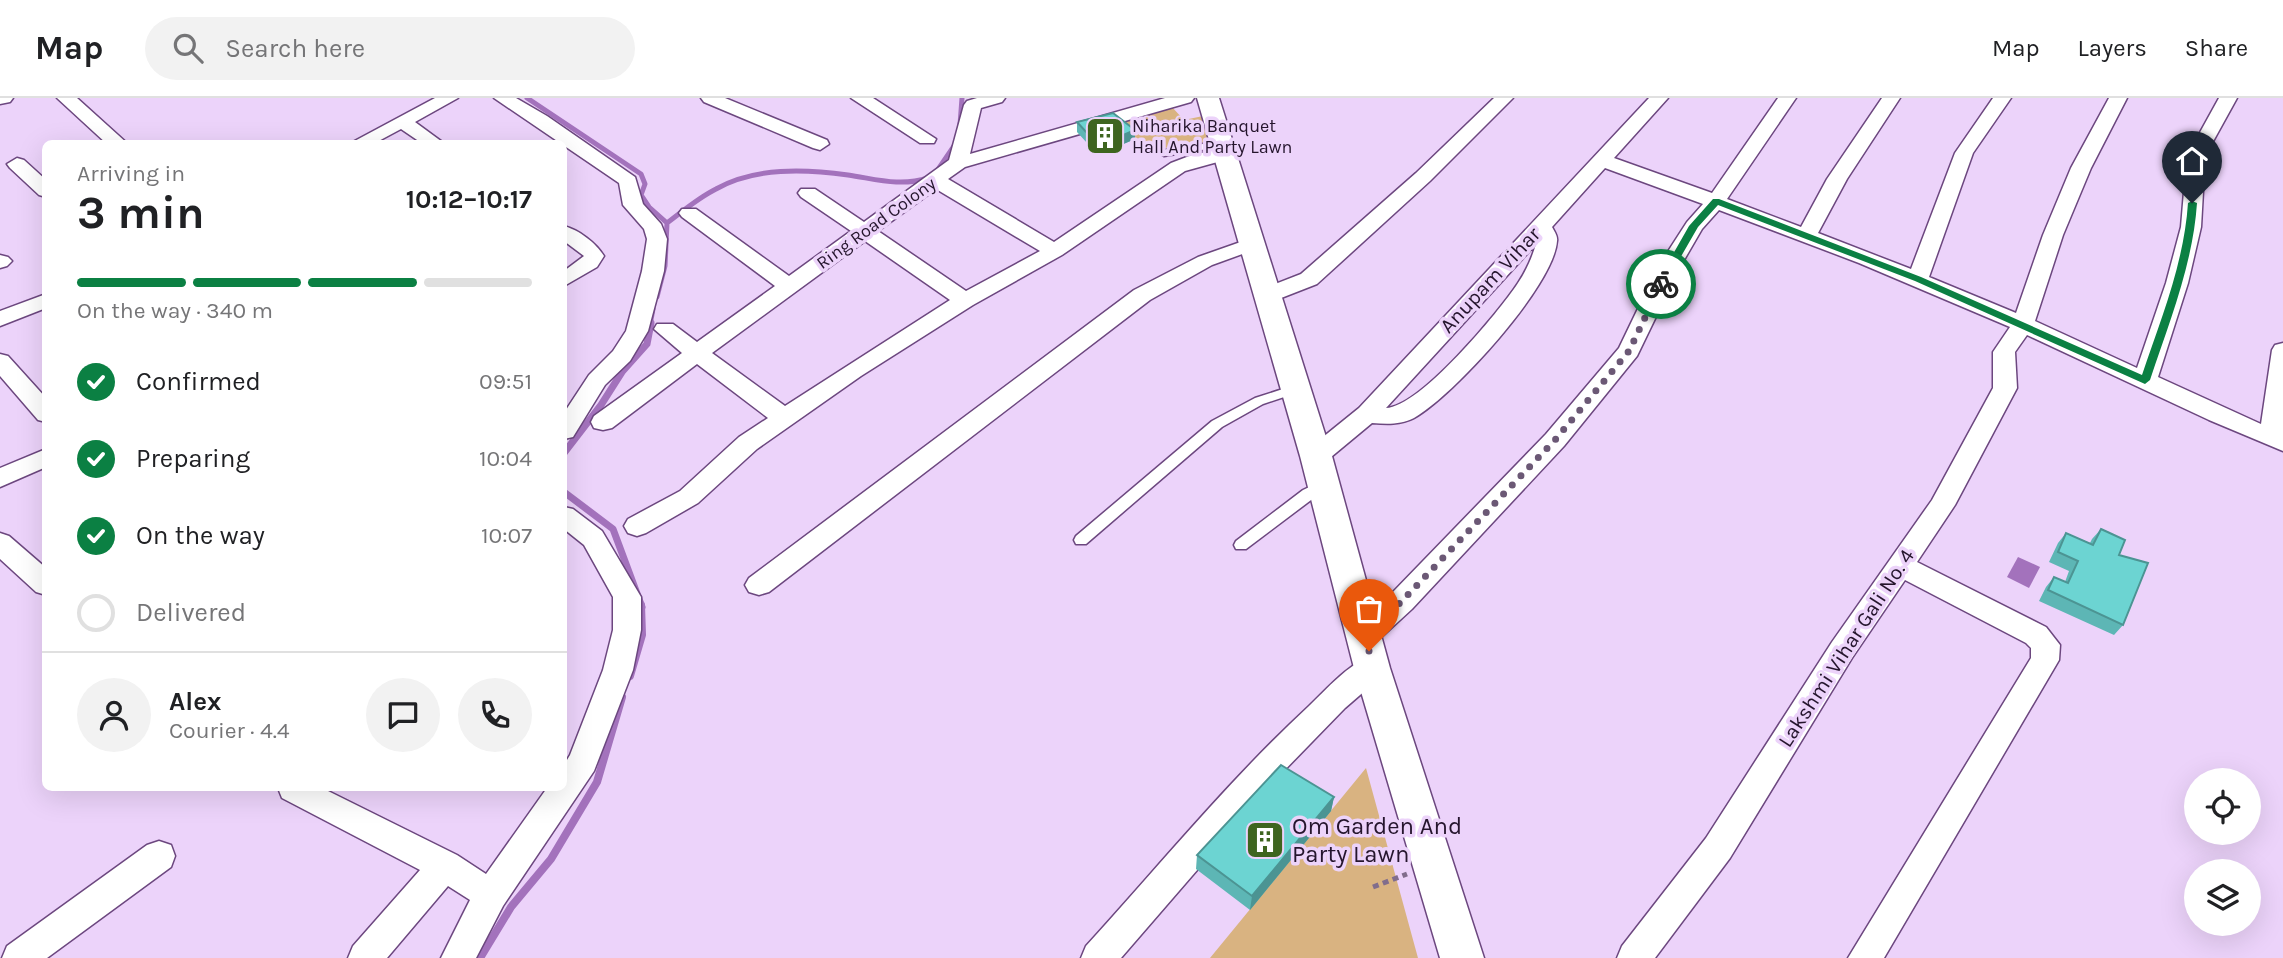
<!DOCTYPE html>
<meta charset="utf-8">
<style>
body{margin:0;font-family:Karla,sans-serif;background:#f2f2f2;color:#202124;height:100vh;display:flex;flex-direction:column;font-size:26px;white-space:nowrap}
*{box-sizing:border-box;margin:0}
p{font-size:23px;color:#757577}
.icon{flex:none;width:38px;height:38px;fill:none;stroke:currentColor;stroke-width:2;stroke-linecap:round;stroke-linejoin:round}
.map{position:relative;flex:1;overflow:hidden}
.details{position:absolute;left:42px;top:42px;width:525px;height:651px;display:flex;flex-direction:column;background:#fff;border-radius:10px;box-shadow:0 7px 28px #0002}
.details>*{flex:none}
.tools{position:absolute;left:2184px;top:670px;display:grid;gap:14px}
.tools a{display:grid;place-items:center;width:77px;height:77px;border-radius:50%;background:#fff;box-shadow:0 7px 28px #0002;font-size:35px}
.pin{position:absolute;display:grid;place-items:center;width:60px;height:60px;color:#fff;margin:-72px -30px;border-radius:50% 50% 50% 0;rotate:-45deg;box-shadow:0 0 7px #0007}
.pin .icon{rotate:45deg}
.courier{position:absolute;display:grid;place-items:center;width:70px;height:70px;margin:-35px;border:5px solid #0b8043;border-radius:50%;background:#fff;color:#222;box-shadow:0 2px 9px #0007}
.headline em{font-style:normal;font-weight:700}
.headline div{display:flex;flex-direction:column-reverse}
.headline{display:flex;align-items:center;justify-content:space-between;height:119px;padding:0 35px}
h1{font-size:46px;font-weight:700;line-height:52px}
.bar{display:grid;grid-template-columns:repeat(4,1fr);gap:10px 7px;align-content:center;height:84px;padding:0 35px}
.bar i{height:9px;border-radius:5px;background:#e0e0e0}
.bar .active{background:#0b8043}
.bar p{grid-column:span 4}
.line{display:flex;align-items:center;gap:18px;padding:0 35px;border-top:2px solid #e0e0e0}
.line div{flex:1}
.round{display:grid;place-items:center;flex:none;width:74px;height:74px;border-radius:37px;background:#f2f2f2}
ol{padding:0 35px;list-style:none}
li{display:flex;align-items:center;gap:21px;height:77px}
li p{margin-inline-start:auto}
li .icon{padding:7px;border-radius:50%;background:#0b8043;color:#fff;stroke-width:4}
li:last-child{color:#757577}
li i{width:38px;height:38px;border:4px solid #e0e0e0;border-radius:50%}
header{display:flex;align-items:center;gap:42px;box-sizing:border-box;height:98px;padding:0 35px;background:#fff;border-bottom:2px solid #e0e0e0}
header strong{font-size:33px}
nav{display:flex;gap:38px;margin-inline-start:auto;font-size:24px}
.search{width:490px;height:63px;background:#f2f2f2;display:flex;align-items:center;gap:18px;box-sizing:border-box;padding:0 24px;border-radius:38px;color:#757577;font-size:26px}
.map>svg:first-child{display:block}
.green{fill:#d9b381}
.water{fill:#a372bc}
.lines{fill:none;stroke-linecap:round;stroke-linejoin:round}
.stream-far2{stroke:#a372bc;stroke-width:5}
.stream-far1{stroke:#a372bc;stroke-width:7}
.stream{stroke:#a372bc;stroke-width:8}
.service-casing{stroke:#6c477f;stroke-width:3}
.minor-casing{stroke:#6c477f;stroke-width:3}
.tertiary-casing{stroke:#6c477f;stroke-width:3}
.path{stroke:#816d8c;stroke-width:5;stroke-dasharray:6 4.5;stroke-linecap:butt}
.service{fill:#fff;fill-rule:evenodd}
.minor{fill:#fff;fill-rule:evenodd}
.tertiary{fill:#fff;fill-rule:evenodd}
.wall{fill:#5db6b5}
.shaded-wall{fill:#4c9493}
.building{fill:#6cd4d2;stroke:#4c9493;stroke-width:2}
.route{fill:#0b8043}
.done{stroke:#6b5875;stroke-width:7;stroke-dasharray:0 12.6}
.labels{text-anchor:middle;dominant-baseline:central;stroke-width:7;stroke-linejoin:round;paint-order:stroke}
.far-poi-label{font-size:18px;fill:#25152d;stroke:#ecd3fa;text-anchor:start}
.far-street-label{font-size:18px;fill:#25152d;stroke:#ecd3fa}
.street-label{font-size:21px;fill:#25152d;stroke:#ecd3fa}
.near-poi-label{font-size:24px;fill:#25152d;stroke:#ecd3fa;text-anchor:start}
</style>
<header>
<strong>Map</strong>
<div class="search"><svg class="icon" aria-label="search" viewBox="0 0 24 24"><circle cx="10" cy="10" r="6"/><path d="M15 15l6 6"/></svg>Search here</div>
<nav><a>Map</a><a>Layers</a><a>Share</a></nav>
</header>
<div class="map">
<svg width="2283" height="860" viewBox="0 0 2283 860">
<rect width="100%" height="100%" fill="#ecd3fa"/>
<path class="green" d="M1171 8 1184 22 1203 18 1210 44 1185 48 1183 46 1153 53 1121 29 1128 26 1122 22Z
M1366 670 1418 860H1210Z"/>
<path class="water" d="M2018 459 2040 469 2029 490 2007 479Z"/>
<g class="lines">
<path class="stream-far2" d="M527 0 641 76 645 86 641 97 649 109 667 125
M960 27 962 0
M939 70 954 48
M657 199 665 168 667 125C683 113 698 100 716 91 755 69 805 71 848 77 876 81 900 89 928 80
M650 227 653 211"/>
<path class="stream-far1" d="M564 355 601 307 622 274 647 246 651 225
M564 394 613 431 642 509"/>
<path class="stream" d="M630 578 642 537 641 507
M480 860 511 809 551 761 597 684 622 599"/>
<g class="service-casing">
<path id="service" d="M1222 43 1226 44V48L1164 58 1159 55 1164 52Z
M1295 287 1301 291 1299 294 1263 306 1222 329 1086 446H1076L1074 442 1076 438 1212 323 1255 300Z
M1324 382 1331 387 1246 451H1236L1234 447 1236 443 1303 392Z"/>
</g>
<g class="minor-casing">
<path id="minor" d="M0 0H13L10 4 0 6Z
M57 0H77L128 46H107Z
M435 0H458L415 24 445 46H423L401 31 373 46H349Z
M494 0H516L547 18 635 79 643 106 661 126 667 141 664 173 648 233 630 263 605 287 573 339 564 341V315L589 277 613 253 626 233 642 173 647 141 644 131 623 107 619 85Z
M701 0H725L827 42 829 46 820 52 813 50 704 4Z
M851 0H873L936 41 934 45H920Z
M977 0H1005L1002 4 981 10 970 56 1165 0H1194L1191 4 965 69 948 81 1054 144 1171 65 1192 57 1225 50 1234 56 1232 60 1185 73 1062 157 973 207 861 278 757 351 698 405 646 435 637 438 628 435 624 428 628 421 680 393 739 339 768 320 697 266 612 330 603 332 594 330 591 324 594 318 682 255 654 231 657 226H673L697 244 775 188 682 119 679 115 682 111H696L789 178 851 133 801 99 798 95 801 91H815L864 124 949 62 964 7 967 3ZM936 91 1040 153 966 193 878 133ZM865 143 950 202 785 308 712 255Z
M1494 0H1513L1430 83 1317 186 1276 202H1260L1257 197 1260 192 1301 176 1416 75Z
M1649 0H1668L1614 60 1712 95 1778 0H1796L1727 101 1801 129 1827 81 1882 0H1900L1847 81 1818 135 1911 171 1955 55 1993 0H2011L1973 55 1929 179 2016 215 2043 137 2071 70 2109 0H2127L2091 70 2063 137 2035 223 2137 270 2166 185 2181 129 2187 58 2219 0H2237L2205 58 2201 129 2188 185 2158 279 2261 326 2272 252 2275 247 2283 245V353L2209 322 2027 237 2015 254 2017 290 1955 407 1917 464 2046 529 2060 547 2059 562 1884 860H1848L2031 560V550L2026 545 1905 482 1852 560 1730 760 1655 860H1617L1622 848 1706 740 1832 544 1932 402 1993 290V254L2010 229 1859 165 1719 112 1702 131 1680 169 1637 258 1564 348 1412 511 1375 545 1365 548 1355 545 1351 537 1355 529 1392 495 1546 336 1619 250 1658 169 1687 124 1703 106 1605 70 1552 129C1554 133 1558 138 1557 143 1554 188 1453 298 1414 320 1401 327 1386 326 1372 325L1325 364 1316 367 1307 364 1304 358 1307 352 1359 310ZM1536 146C1532 160 1526 173 1518 185 1499 214 1420 309 1386 310Z
M17 60 24 62 46 82V99L39 97 10 70 7 66Z
M564 128C579 132 596 145 604 158L597 169 564 188V173L584 158 564 143Z
M1252 140 1259 142 1262 146 1259 150 1212 167 1150 202 769 494 759 497 749 494 745 487 749 480 1134 192 1198 159Z
M0 157 8 159 12 163 7 168 0 170Z
M46 196V210L0 228V213Z
M0 256 8 258 46 300V324L38 322 0 278Z
M46 351V369L0 389V370Z
M564 409 573 411 602 433 641 499V532L633 572 594 673 503 808 476 860H441L470 802 448 788 387 860H348L353 848 420 772 282 700 278 690H322L457 757 486 776 547 690H564V667L570 657 603 572 613 532V499L584 447 564 431Z
M0 435 9 438 46 470V497L36 494 0 461Z
M1372 558 1382 562 1387 570 1382 578 1345 610 1275 682 1121 860H1081L1086 848C1160 767 1229 682 1309 608 1327 591 1348 566 1372 558Z
M159 743 171 747 175 758 171 769 47 860H2L7 848 147 747Z"/>
</g>
<g class="tertiary-casing">
<path id="tertiary" d="M1197 0H1219L1332 358 1390 570 1484 860H1440L1354 570 1300 358Z"/>
</g>
<path class="path" d="M1373 789 1407 776"/>
<use href="#service" class="service"/>
<use href="#minor" class="minor"/>
<use href="#tertiary" class="tertiary"/>
</g>
<path class="wall" d="M1077 24 1135 41 1105 54 1087 45 1077 34Z
M2101 431 2119 457 2123 527 2114 537 2039 503 2046 489 2054 479 2065 484 2069 473 2049 464 2058 445 2066 435 2090 445 2092 441Z
M1334 699 1331 713 1250 812 1196 771 1197 757Z"/>
<path class="shaded-wall" d="M1135 32V41L1105 54V45Z
M1334 699 1331 713 1250 812 1252 798Z"/>
<path class="building" d="M1113 15 1135 32 1105 45 1087 35 1077 24Z
M2101 431 2125 442 2119 457 2148 465 2123 527 2048 492 2054 479 2068 485 2078 463 2058 454 2066 435 2093 447Z
M1281 667 1334 699 1252 798 1197 757Z"/>
<path class="route" d="M1713 101H1719L1921 179 2142 277C2161 221 2184 165 2188 105L2192 103 2197 105C2193 166 2169 225 2150 282L2145 286 1915 183 1718 107 1698 129 1664 188H1658L1656 186 1689 128Z"/>
<g class="lines">
<path class="done" d="M1369 553 1365 537 1402 503 1555 342 1629 253 1661 186"/>
</g>
<defs>
<g id="building-square" transform="scale(2.0125)"><rect x="-9" y="-9" width="18" height="18" rx="4" fill="#3e651f" stroke="#ecd3fa"/><path d="M-4-6H4V6H1V3H-1V6H-4ZM-2.5-4.3h1.7v1.8h-1.7ZM.8-4.3h1.7v1.8H.8ZM-2.5-1h1.7V.8h-1.7ZM.8-1h1.7V.8H.8Z" fill="#fff"/></g>
</defs>
<g fill-rule="evenodd">
<use href="#building-square" x="1105" y="38"/>
<use href="#building-square" x="1265" y="742"/>
</g>
<g class="labels">
<g class="far-poi-label">
<text x="1132" y="28">Niharika Banquet<tspan x="1132" dy="21">Hall And Party Lawn</tspan></text>
</g>
<g class="far-street-label">
<text transform="translate(876 125) rotate(-36)">Ring Road Colony</text>
</g>
<g class="street-label">
<text transform="translate(1490 182) rotate(-47)">Anupam Vihar</text>
<text transform="translate(1846 550) rotate(-57)">Lakshmi Vihar Gali No. 4</text>
</g>
<g class="near-poi-label">
<text x="1292" y="728">Om Garden And<tspan x="1292" dy="28">Party Lawn</tspan></text>
</g>
</g>
</svg>
<div class="tools">
<a><svg class="icon" aria-label="locate" viewBox="0 0 24 24"><circle cx="12" cy="12" r="6"/><path d="M12 2v4M12 18v4M2 12h4M18 12h4"/></svg></a>
<a><svg class="icon" aria-label="layers" viewBox="0 0 24 24"><path d="M12 4l9 5-9 5-9-5zM3 14l9 5 9-5"/></svg></a>
</div>
<div class="pin" style="left:1369px;top:553px;background:#ea580c"><svg class="icon" aria-label="bag" viewBox="0 0 24 24"><path d="M5 8h14l-1 12H6zM9 8a3 3 0 0 1 6 0"/></svg></div>
<div class="pin" style="left:2192px;top:105px;background:#1f2937"><svg class="icon" aria-label="home" viewBox="0 0 24 24"><path d="M3 11l9-7 9 7M6 9v11h12V9"/></svg></div>
<div class="courier" style="left:1661px;top:186px"><svg class="icon" aria-label="bike" viewBox="0 0 24 24"><circle cx="6" cy="16" r="4"/><circle cx="18" cy="16" r="4"/><path d="M6 16l4-8h5l3 8M10 8l3 8H6M13 5h3"/></svg></div>
<section class="details">
<div class="headline"><div><h1>3 min</h1><p>Arriving in</p></div><em>10:12–10:17</em></div>
<div class="bar"><i class="active"></i><i class="active"></i><i class="active"></i><i></i><p>On the way · 340 m</p></div>
<ol>
<li><svg class="icon" aria-label="check" viewBox="0 0 24 24"><path d="M5 12l5 5 9-10"/></svg>Confirmed<p>09:51</p></li>
<li><svg class="icon" aria-label="check" viewBox="0 0 24 24"><path d="M5 12l5 5 9-10"/></svg>Preparing<p>10:04</p></li>
<li><svg class="icon" aria-label="check" viewBox="0 0 24 24"><path d="M5 12l5 5 9-10"/></svg>On the way<p>10:07</p></li>
<li><i></i>Delivered</li>
</ol>
<div class="line" style="height:126px"><a class="round"><svg class="icon" aria-label="person" viewBox="0 0 24 24"><circle cx="12" cy="8" r="4"/><path d="M4 21q1-7 8-7t8 7"/></svg></a><div><b>Alex</b><p>Courier · 4.4</p></div><a class="round"><svg class="icon" aria-label="chat" viewBox="0 0 24 24"><path d="M4 5h16v11H9l-5 4z"/></svg></a><a class="round"><svg class="icon" aria-label="phone" viewBox="0 0 24 24"><path d="M5 4h4l2 5-3 2q2 4 5 5l2-3 5 2v4C11 20 4 13 5 4z"/></svg></a></div>
</section>
</div>
